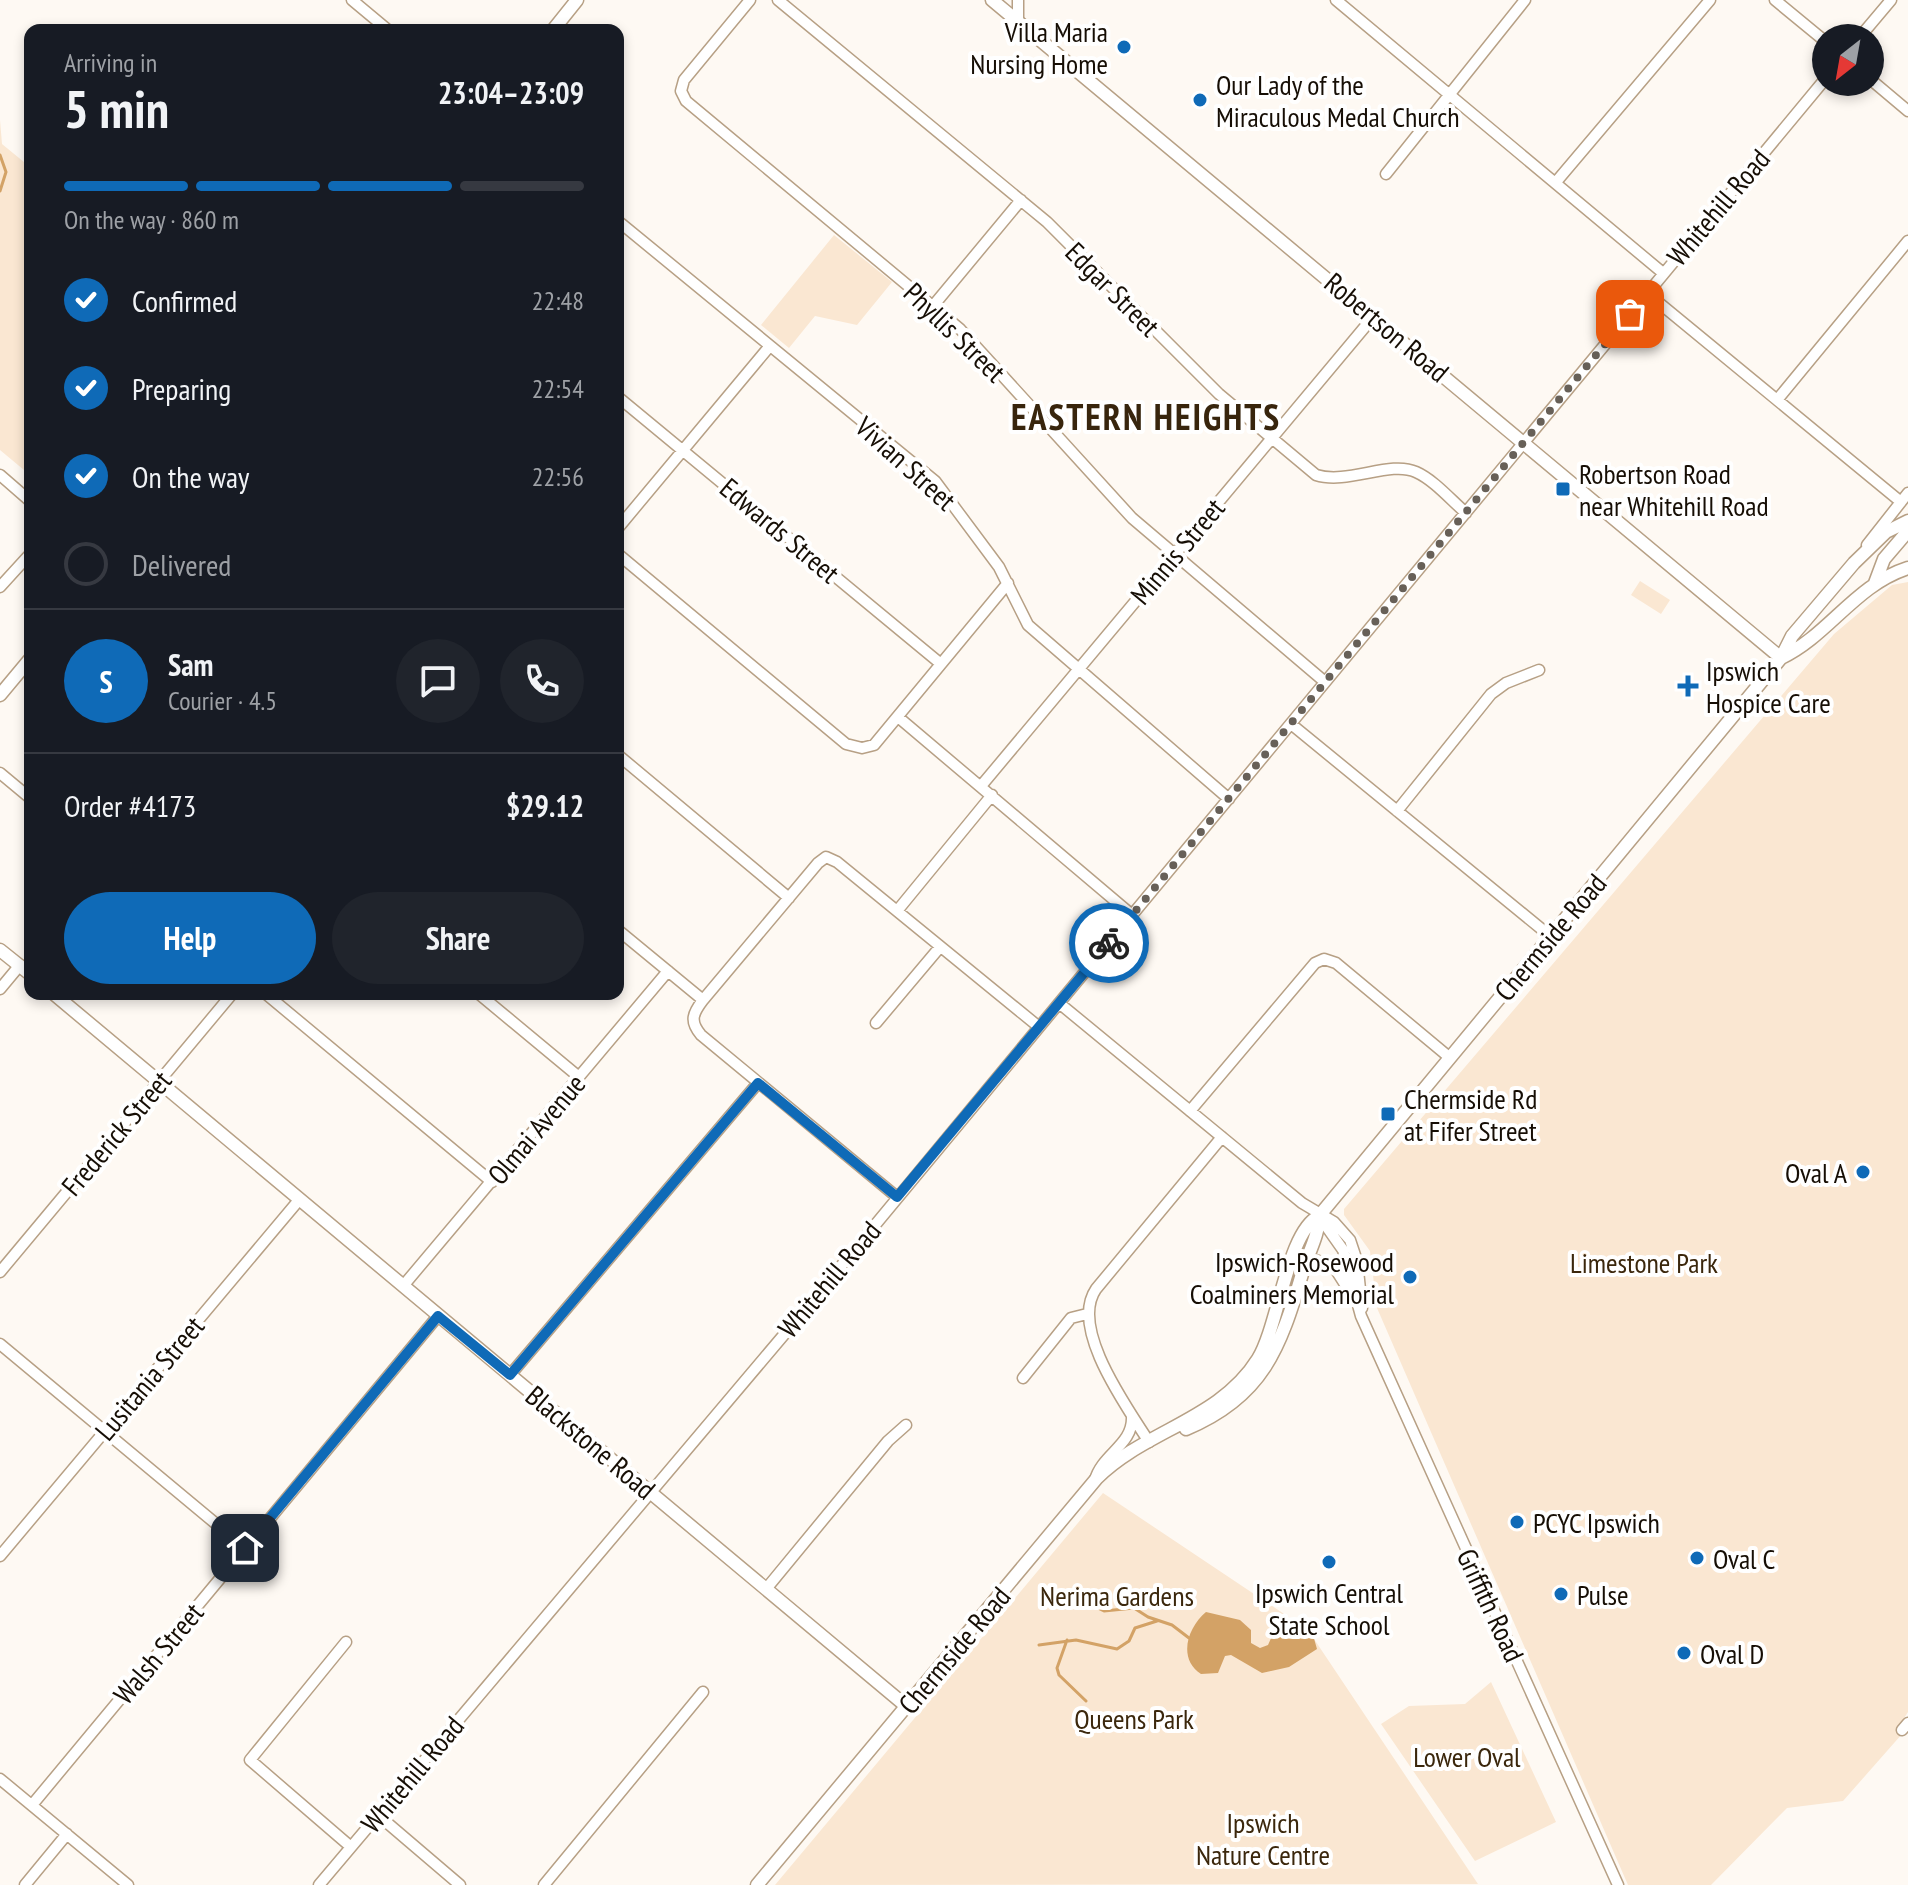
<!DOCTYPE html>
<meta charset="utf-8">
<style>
body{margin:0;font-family:"PT Sans Narrow",sans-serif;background:#20242c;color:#f1f3f6;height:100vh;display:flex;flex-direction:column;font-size:30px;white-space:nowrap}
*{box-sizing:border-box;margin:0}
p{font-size:26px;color:#9ea1a6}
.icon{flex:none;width:44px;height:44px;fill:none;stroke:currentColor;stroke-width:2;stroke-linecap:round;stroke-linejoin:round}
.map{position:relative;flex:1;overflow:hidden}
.sheet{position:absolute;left:24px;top:24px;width:600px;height:976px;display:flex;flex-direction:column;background:#171b24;border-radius:16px;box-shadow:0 4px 12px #0003}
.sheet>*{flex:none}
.needle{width:52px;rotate:211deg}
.tools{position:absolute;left:1812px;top:24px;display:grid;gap:16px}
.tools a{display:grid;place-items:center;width:72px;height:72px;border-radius:50%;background:#171b24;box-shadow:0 4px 12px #0003;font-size:40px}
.pin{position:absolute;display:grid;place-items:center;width:68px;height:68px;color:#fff;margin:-34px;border-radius:16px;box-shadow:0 4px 12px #0006}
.courier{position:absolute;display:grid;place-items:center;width:80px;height:80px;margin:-40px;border:6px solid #0f6ab7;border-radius:50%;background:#fff;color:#222;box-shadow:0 2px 10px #0007}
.summary em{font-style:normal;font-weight:600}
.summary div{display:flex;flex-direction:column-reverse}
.summary{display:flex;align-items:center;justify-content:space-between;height:136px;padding:0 40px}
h1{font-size:52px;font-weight:600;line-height:60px}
.bar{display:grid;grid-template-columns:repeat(4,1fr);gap:12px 8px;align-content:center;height:96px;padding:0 40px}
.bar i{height:10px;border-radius:6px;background:#363941}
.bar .current{background:#0f6ab7}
.bar p{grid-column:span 4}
.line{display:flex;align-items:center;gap:20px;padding:0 40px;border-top:2px solid #363941}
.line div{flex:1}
.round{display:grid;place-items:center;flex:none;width:84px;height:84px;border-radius:42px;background:#20242c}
ol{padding:0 40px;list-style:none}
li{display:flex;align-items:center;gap:24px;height:88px}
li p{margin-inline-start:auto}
li .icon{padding:8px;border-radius:50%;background:#0f6ab7;color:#fff;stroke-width:4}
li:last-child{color:#9ea1a6}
li i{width:44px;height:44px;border:4px solid #363941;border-radius:50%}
.cta{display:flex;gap:16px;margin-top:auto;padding:16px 40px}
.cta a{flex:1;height:92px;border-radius:48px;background:#0f6ab7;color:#fff;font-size:32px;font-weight:600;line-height:92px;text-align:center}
.cta a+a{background:#20242c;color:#f1f3f6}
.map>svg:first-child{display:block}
.green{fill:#fae7d2}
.water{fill:#d3a266}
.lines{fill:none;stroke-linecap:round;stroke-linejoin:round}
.stream{stroke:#d3a266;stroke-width:3}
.minor-casing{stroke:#b7a085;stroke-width:13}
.major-casing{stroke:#b7a085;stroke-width:15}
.minor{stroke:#fff;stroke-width:10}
.major{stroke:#fff;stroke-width:12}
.done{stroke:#676058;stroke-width:8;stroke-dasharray:0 14.4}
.route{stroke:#0f6ab7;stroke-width:10}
.poi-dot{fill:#0f6ab7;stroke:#fff;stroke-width:3}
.labels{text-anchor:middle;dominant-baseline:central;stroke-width:8;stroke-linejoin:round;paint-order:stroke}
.poi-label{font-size:28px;fill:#160e05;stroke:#fff;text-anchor:start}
.street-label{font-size:28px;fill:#160e05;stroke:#fff}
.park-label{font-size:28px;fill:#3b270c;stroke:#fff}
.district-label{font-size:36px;font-weight:bold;letter-spacing:2px;fill:#38250d;stroke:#fff}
</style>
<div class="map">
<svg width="1908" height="1885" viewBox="0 0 1908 1885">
<rect width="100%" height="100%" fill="#fef9f3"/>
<path class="green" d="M0 120 2 144 30 167V475L0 450Z
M834 235 892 282 857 325 815 316 789 348 761 325Z
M1640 581 1670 600 1661 614 1631 595Z
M1908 582V1712L1897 1729 1902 1734 1843 1801 1787 1808 1711 1885H1628L1377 1308 1370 1251 1344 1215V1209L1834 634 1892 585Z
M1103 1493 1308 1630 1478 1884 775 1885Z
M1491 1682 1556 1822 1475 1861 1381 1724 1409 1706 1465 1704Z"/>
<path class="water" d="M1206 1612 1240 1620 1251 1630V1643L1260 1648 1268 1645 1272 1636 1300 1624 1313 1635 1317 1649 1289 1667 1262 1673 1231 1655 1225 1656 1218 1673 1201 1674C1177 1658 1188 1627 1206 1612Z"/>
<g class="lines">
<path class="stream" d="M0 155 6 172 0 191
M1057 1596H1073L1104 1611 1134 1608 1148 1617 1172 1625 1189 1638
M1067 1640 1057 1668 1059 1675 1086 1701
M1039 1645 1076 1640 1117 1649 1129 1641 1135 1628 1157 1621"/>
<g class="minor-casing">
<path id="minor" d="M352 0 388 30
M750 0 684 80 681 91 686 101 960 329 1132 518 1325 682
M778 0 1047 222 1219 394 1316 475C1348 485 1390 460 1416 472 1434 480 1451 500 1466 513
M1018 0V22
M1336 0 1663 273
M1775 0 1826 42
M1859 38 1891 0
M1870 79 1908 111
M1386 174 1525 0
M1556 182 1710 0
M618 221 935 481 999 567 1028 625 1229 799
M1647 293 1901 502
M933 306 1021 200
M618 397 941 664
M1777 400 1908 241
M0 475 30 501
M618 528 769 347
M1867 545 1908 493
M618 554 846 744 862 748 874 745 1008 583
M0 587 30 554
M898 717 1132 915
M1291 724 1550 936
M618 755 789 898
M0 773 30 798
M981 786 1374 316
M1397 811 1491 694 1506 683 1539 670
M897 911 992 795
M618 930 703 1000
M0 989 20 965
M266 994 492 1182
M479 994 579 1077
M1059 1003 1302 1203 1334 1222 1350 1240 1357 1261 1362 1308
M876 1023 940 947
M1190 1111 1315 963 1324 959 1336 963 1449 1057
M897 1197 701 1035C689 1021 693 1013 703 1000L818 863 826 857 837 862 1039 1027
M1319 1216 1343 1250 1361 1316 1618 1885
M1304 1266 1316 1260 1334 1267 1350 1292
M0 1272 232 994
M403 1286 668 971
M0 1344 245 1548
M510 1375 758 1083
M1023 1378 1071 1318 1087 1314
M1149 1442C1127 1407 1069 1328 1096 1289L1222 1137
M1095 1480C1102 1454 1133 1445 1132 1417
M0 1556 299 1200
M766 1589 888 1441 906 1425
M346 1642 250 1760 351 1847
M1902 1730 1908 1723
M0 1779 128 1885
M32 1805 438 1316
M378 1815 460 1885
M25 1885 67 1834
M319 1885 793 1324 1826 78
M544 1885 703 1692"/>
</g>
<g class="major-casing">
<path id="major" d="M992 0 1781 658
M553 30 577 0
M1875 583 1884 559 1908 531
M1781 658C1829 635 1855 585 1908 568
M0 695 30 659
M0 950 30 974
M54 994 906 1706
M1186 1429C1263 1397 1280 1348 1302 1274 1307 1255 1319 1236 1319 1216
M757 1885 1097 1478C1145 1430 1220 1420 1258 1359 1279 1325 1287 1232 1319 1216L1781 658 1792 636 1854 563 1886 532 1908 521"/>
</g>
<use href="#minor" class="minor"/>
<use href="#major" class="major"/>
</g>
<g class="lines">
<path class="done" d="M1109 943 1630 314"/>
<path class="route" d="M245 1548 438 1316 510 1375 758 1083 897 1197 1109 943"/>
</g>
<g class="poi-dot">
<circle cx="1124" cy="47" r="8"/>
<circle cx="1200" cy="100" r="8"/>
<rect x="1555" y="481" width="16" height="16" rx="4"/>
<path d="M1684 674h8v8h8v8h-8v8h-8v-8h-8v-8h8z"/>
<rect x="1380" y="1106" width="16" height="16" rx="4"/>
<circle cx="1863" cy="1172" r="8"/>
<circle cx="1410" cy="1277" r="8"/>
<circle cx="1517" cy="1522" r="8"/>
<circle cx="1697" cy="1558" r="8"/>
<circle cx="1329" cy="1562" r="8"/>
<circle cx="1561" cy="1594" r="8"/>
<circle cx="1684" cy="1653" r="8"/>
</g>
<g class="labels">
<g class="poi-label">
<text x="1108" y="31" text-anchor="end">Villa Maria<tspan x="1108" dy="32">Nursing Home</tspan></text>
<text x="1216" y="84">Our Lady of the<tspan x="1216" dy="32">Miraculous Medal Church</tspan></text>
<text x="1579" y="473">Robertson Road<tspan x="1579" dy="32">near Whitehill Road</tspan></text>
<text x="1706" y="670">Ipswich<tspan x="1706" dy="32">Hospice Care</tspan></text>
<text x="1404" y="1098">Chermside Rd<tspan x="1404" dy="32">at Fifer Street</tspan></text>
<text x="1847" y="1172" text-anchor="end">Oval A</text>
<text x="1394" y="1261" text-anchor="end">Ipswich-Rosewood<tspan x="1394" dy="32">Coalminers Memorial</tspan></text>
<text x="1533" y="1522">PCYC Ipswich</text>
<text x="1713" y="1558">Oval C</text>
<text x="1329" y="1592" text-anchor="middle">Ipswich Central<tspan x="1329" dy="32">State School</tspan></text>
<text x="1577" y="1594">Pulse</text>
<text x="1700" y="1653">Oval D</text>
</g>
<g class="street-label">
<text transform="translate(1718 207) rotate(-50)">Whitehill Road</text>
<text transform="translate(1113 289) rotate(45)">Edgar Street</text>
<text transform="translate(1387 327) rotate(40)">Robertson Road</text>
<text transform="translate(955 332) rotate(44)">Phyllis Street</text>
<text transform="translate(906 463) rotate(42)">Vivian Street</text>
<text transform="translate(780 530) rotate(40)">Edwards Street</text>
<text transform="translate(1177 551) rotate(-50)">Minnis Street</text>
<text transform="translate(1550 937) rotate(-50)">Chermside Road</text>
<text transform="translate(536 1129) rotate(-50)">Olmai Avenue</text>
<text transform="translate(116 1133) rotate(-50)">Frederick Street</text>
<text transform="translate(829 1279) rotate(-50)">Whitehill Road</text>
<text transform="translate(149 1378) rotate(-50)">Lusitania Street</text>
<text transform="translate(591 1442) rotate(40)">Blackstone Road</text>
<text transform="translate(1491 1605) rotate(65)">Griffith Road</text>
<text transform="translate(954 1650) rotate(-50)">Chermside Road</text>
<text transform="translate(158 1653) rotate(-50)">Walsh Street</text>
<text transform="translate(412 1774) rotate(-50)">Whitehill Road</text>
</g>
<g class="park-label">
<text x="1644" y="1262">Limestone Park</text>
<text x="1117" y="1595">Nerima Gardens</text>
<text x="1134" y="1718">Queens Park</text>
<text x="1467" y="1756">Lower Oval</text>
<text x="1263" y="1822">Ipswich<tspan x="1263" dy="32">Nature Centre</tspan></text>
</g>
<g class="district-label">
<text x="1146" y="416">EASTERN HEIGHTS</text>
</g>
</g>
</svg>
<div class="tools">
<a><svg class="needle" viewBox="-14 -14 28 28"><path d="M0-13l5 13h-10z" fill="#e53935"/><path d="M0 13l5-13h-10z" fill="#9ea1a6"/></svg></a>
</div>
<div class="pin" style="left:1630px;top:314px;background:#ea580c"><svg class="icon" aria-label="bag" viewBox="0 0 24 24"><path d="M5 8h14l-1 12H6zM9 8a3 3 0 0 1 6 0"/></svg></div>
<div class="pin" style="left:245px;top:1548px;background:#1f2937"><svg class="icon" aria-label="home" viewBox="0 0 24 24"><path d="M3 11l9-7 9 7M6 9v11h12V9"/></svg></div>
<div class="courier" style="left:1109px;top:943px"><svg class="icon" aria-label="bike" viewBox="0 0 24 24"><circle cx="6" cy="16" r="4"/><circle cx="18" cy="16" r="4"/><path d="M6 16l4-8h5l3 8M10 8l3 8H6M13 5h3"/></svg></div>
<section class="sheet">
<div class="summary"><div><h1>5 min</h1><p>Arriving in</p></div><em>23:04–23:09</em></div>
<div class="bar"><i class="current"></i><i class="current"></i><i class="current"></i><i></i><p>On the way · 860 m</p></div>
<ol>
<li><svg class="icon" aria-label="check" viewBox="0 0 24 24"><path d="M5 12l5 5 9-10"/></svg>Confirmed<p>22:48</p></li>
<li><svg class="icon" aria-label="check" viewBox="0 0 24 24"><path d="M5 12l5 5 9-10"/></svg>Preparing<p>22:54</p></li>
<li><svg class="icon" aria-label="check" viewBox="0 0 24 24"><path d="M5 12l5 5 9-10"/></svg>On the way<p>22:56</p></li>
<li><i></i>Delivered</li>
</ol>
<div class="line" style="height:144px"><b class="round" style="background:#0f6ab7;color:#fff">S</b><div><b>Sam</b><p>Courier · 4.5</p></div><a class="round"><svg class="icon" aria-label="chat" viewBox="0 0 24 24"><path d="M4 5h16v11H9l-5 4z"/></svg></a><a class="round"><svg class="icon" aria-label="phone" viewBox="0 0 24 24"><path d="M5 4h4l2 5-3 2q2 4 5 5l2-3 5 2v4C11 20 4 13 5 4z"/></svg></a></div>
<div class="line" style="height:104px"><div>Order #4173</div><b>$29.12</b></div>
<div class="cta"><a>Help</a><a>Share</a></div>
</section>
</div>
